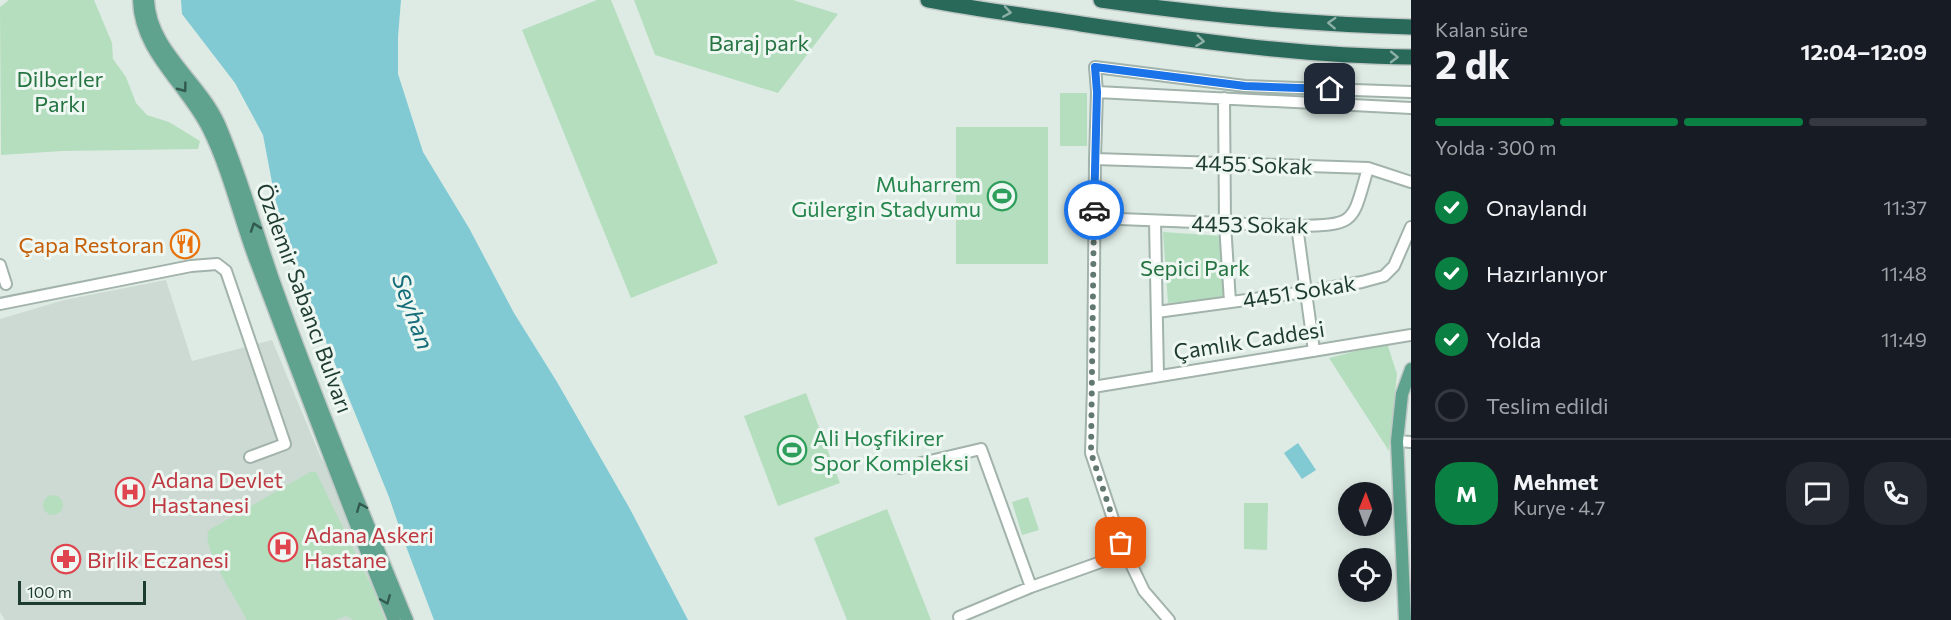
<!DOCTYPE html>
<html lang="tr">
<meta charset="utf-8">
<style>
body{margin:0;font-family:Commissioner,sans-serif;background:#242831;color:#f1f3f6;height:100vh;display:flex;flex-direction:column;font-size:22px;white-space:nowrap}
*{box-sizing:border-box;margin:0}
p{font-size:20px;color:#9ea1a6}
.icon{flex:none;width:33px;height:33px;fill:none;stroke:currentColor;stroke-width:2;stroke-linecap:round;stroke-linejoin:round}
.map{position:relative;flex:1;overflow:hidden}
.details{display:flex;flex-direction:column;background:#171b24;width:540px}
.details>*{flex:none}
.needle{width:39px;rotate:1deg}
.fabs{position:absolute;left:1338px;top:482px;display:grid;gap:12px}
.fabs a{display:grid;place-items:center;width:54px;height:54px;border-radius:50%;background:#171b24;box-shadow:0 3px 15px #0003;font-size:30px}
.scale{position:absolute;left:18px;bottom:15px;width:128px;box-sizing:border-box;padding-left:6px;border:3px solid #1e3b32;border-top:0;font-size:16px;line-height:21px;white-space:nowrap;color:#1e3b32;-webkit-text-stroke:4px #eef7f2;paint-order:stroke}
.pin{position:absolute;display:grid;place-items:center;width:51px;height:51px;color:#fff;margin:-26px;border-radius:12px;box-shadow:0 3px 9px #0006}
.courier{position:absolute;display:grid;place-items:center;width:60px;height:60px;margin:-30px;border:4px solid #1a73e8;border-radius:50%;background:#fff;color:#222;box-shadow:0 2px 8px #0007}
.overview em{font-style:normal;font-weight:700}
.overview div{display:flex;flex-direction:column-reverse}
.overview{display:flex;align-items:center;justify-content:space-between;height:102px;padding:0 24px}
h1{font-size:39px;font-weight:700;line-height:45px}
.bar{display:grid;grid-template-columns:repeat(4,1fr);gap:9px 6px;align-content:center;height:72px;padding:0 24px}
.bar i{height:8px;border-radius:4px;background:#363941}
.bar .on{background:#0b8043}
.bar p{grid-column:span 4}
.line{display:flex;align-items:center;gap:15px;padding:0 24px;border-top:2px solid #363941}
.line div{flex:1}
.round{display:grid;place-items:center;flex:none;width:63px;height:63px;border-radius:24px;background:#242831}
ol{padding:0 24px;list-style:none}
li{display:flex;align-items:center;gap:18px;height:66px}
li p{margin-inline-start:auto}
li .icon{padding:6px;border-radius:50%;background:#0b8043;color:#fff;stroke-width:4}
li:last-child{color:#9ea1a6}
li i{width:33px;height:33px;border:3px solid #363941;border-radius:50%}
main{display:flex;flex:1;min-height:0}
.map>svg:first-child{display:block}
.built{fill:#ccdad3}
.green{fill:#b5debe}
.water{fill:#81cad4}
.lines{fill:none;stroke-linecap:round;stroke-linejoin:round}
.minor-casing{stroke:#a1b3ab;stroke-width:14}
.major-casing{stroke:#c0c8c6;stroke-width:15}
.highway-casing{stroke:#c0c8c6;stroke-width:18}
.minor{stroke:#fff;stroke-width:10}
.major{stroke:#5fa38f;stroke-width:12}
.highway{stroke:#29695a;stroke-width:15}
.oneway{stroke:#8cb0a6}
.oneway2{stroke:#325a4e}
.done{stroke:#617970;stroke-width:6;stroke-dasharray:0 10.8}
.route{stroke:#1a73e8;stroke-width:8}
.labels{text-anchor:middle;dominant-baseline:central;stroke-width:6;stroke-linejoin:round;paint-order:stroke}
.park-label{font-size:22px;fill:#267442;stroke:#eef7f2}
.street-label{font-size:22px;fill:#1e3b32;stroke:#eef7f2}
.leisure-label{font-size:22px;fill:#27864d;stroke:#eef7f2;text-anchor:end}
.food-label{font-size:22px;fill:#c56008;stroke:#eef7f2;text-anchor:end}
.health-label{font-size:22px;fill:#be3a42;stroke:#eef7f2;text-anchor:start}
.water-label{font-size:24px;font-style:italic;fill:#156d7a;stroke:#eef7f2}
</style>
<main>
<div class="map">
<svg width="1411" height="620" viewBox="0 0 1411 620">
<rect width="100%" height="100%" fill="#deebe4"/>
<path class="built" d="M166 280 192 361 272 340 321 458 336 479 387 620H5L0 612V319L64 300Z"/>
<path class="green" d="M9 0H94L112 43 113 59 126 77 136 103 147 115 169 122 200 141 198 149 62 151 1 155 0 7Z
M597 0H611L718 263 631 298 522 30Z
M634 0H793L838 14 778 93 655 55Z
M1060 93H1087V146H1060Z
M956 127H1048V264H956Z
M1163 232 1222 236 1226 298 1168 303Z
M1387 343 1397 374 1389 451 1329 358Z
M806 393 840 483 778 506 744 416Z
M310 472H316L374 591 385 620H353L346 616 336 620H247C239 604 199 544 209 530Z
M43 505a10 10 0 1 1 20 0a10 10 0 1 1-20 0Z
M1028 497 1039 530 1022 535 1012 502Z
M1244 503H1268L1267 550 1244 549Z
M887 509 931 620H847L814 538Z"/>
<path class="water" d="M181 0H401L398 37V74L423 152 469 228 514 313 557 382 630 509 688 620H434L404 541 389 497 320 327 278 214 263 135 235 83 182 14Z
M1298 443 1316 470 1302 479 1284 453Z"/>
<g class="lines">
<g class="minor-casing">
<path id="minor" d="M1097 92 1411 108
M1224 98 1225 224 1230 302
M1095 159 1368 168 1411 182
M1094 218 1297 226C1357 225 1352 223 1368 168
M1155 221 1158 376
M1297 226 1314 351
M0 265 6 284
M0 304 191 266 217 264 226 271 285 444 250 457
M1157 312 1305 292 1362 282 1384 276 1394 266 1411 227
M1093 387 1411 335
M1397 441 1411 442
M900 468 981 449 1031 587
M959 617 1031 587 1126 553
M1169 620 1144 591 1121 543 1091 453 1093 387 1095 159 1097 92 1095 67 1245 86 1411 92"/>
</g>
<g class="major-casing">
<path id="major" d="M139 0C140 52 188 86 209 130 229 171 239 216 255 259 301 379 345 501 394 620
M148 0C150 50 200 81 219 124 241 175 256 230 274 282 315 396 361 508 407 620
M1405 620 1397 441 1402 394 1411 369"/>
</g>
<g class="highway-casing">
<path id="highway" d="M928 0C979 10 1030 16 1081 24 1190 40 1300 56 1411 57
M1101 0C1204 15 1307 24 1411 27"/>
</g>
<use href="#minor" class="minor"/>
<use href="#major" class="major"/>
<use href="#highway" class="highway"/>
</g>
<defs><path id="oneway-chevron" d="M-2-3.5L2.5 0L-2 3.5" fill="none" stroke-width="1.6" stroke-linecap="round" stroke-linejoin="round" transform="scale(1.5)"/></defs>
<g class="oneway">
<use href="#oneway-chevron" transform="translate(1007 12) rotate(9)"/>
<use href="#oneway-chevron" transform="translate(1332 23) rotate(-177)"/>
<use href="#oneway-chevron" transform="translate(1200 41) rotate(7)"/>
<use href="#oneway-chevron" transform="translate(1394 57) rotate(1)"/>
</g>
<g class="oneway2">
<use href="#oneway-chevron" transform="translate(183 88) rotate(53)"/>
<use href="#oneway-chevron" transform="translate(255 227) rotate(-109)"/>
<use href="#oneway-chevron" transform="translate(361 507) rotate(-112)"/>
<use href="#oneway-chevron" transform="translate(386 600) rotate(68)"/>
</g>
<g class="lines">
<path class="done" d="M1094 210 1091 453 1121 543"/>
<path class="route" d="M1094 210 1097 92 1095 67 1245 86 1330 89"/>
</g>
<defs>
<g id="stadium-ring" transform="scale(1.5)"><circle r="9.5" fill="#eef7f2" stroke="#2e9e5b" stroke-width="1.5"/><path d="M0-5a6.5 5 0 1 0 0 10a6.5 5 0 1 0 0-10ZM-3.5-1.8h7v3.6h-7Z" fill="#2e9e5b"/></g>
<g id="restaurant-ring" transform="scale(1.5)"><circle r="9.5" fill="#eef7f2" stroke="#e8710a" stroke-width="1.5"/><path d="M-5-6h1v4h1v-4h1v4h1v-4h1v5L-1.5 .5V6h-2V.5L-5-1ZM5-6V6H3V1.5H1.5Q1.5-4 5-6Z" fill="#e8710a"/></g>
<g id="hospital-ring" transform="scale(1.5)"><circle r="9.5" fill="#eef7f2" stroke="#e0444e" stroke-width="1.5"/><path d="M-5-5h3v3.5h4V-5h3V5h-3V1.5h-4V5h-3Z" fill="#e0444e"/></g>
<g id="pharmacy-ring" transform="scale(1.5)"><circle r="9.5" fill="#eef7f2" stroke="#e0444e" stroke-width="1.5"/><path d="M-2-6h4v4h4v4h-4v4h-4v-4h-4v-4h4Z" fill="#e0444e"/></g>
</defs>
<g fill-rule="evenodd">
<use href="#stadium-ring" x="1002" y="196"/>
<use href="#restaurant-ring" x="185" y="244"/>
<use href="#stadium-ring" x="792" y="450"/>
<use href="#hospital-ring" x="130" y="492"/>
<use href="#hospital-ring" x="283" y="547"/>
<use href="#pharmacy-ring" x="66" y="559"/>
</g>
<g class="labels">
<g class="park-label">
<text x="759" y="42">Baraj park</text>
<text x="60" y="78">Dilberler<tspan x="60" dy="25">Parkı</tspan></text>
<text x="1195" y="267">Sepici Park</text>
</g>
<g class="street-label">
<text transform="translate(1254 164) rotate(2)">4455 Sokak</text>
<text transform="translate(1250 224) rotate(1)">4453 Sokak</text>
<text transform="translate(1299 291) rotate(-9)">4451 Sokak</text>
<text transform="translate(305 298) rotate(70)">Özdemir Sabancı Bulvarı</text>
<text transform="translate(1249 340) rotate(-9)">Çamlık Caddesi</text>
</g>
<g class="leisure-label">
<text x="981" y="183">Muharrem<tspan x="981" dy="25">Gülergin Stadyumu</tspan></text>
<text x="813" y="437" text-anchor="start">Ali Hoşfikirer<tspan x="813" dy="25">Spor Kompleksi</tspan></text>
</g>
<g class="food-label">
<text x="164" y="244">Çapa Restoran</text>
</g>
<g class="health-label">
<text x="151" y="479">Adana Devlet<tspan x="151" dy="25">Hastanesi</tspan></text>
<text x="304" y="534">Adana Askeri<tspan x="304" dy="25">Hastane</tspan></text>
<text x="87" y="559">Birlik Eczanesi</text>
</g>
<g class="water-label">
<text transform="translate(414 311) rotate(70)">Seyhan</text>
</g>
</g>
</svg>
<div class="fabs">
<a><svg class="needle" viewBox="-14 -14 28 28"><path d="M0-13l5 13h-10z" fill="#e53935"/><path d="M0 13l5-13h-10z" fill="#9ea1a6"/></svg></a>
<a><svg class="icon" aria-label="locate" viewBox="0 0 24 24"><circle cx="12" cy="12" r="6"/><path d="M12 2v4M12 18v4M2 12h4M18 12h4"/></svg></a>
</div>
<div class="scale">100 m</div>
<div class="pin" style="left:1121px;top:543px;background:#ea580c"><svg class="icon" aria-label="bag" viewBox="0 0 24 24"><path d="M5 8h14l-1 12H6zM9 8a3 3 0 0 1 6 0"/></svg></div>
<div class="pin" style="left:1330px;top:89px;background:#1f2937"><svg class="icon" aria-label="home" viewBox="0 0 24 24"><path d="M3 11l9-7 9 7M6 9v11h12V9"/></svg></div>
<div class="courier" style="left:1094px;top:210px"><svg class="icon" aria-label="car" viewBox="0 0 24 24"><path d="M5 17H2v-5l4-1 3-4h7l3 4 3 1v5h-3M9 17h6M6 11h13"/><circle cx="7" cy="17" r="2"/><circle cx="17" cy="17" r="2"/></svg></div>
</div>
<section class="details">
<div class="overview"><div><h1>2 dk</h1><p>Kalan süre</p></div><em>12:04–12:09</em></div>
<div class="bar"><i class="on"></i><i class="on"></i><i class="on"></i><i></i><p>Yolda · 300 m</p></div>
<ol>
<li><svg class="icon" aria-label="check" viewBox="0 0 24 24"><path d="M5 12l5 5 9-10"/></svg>Onaylandı<p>11:37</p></li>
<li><svg class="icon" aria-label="check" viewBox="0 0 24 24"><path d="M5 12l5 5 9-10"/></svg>Hazırlanıyor<p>11:48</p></li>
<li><svg class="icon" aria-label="check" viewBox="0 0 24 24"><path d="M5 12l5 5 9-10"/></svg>Yolda<p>11:49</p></li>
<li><i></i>Teslim edildi</li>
</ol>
<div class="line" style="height:108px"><b class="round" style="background:#0b8043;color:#fff">M</b><div><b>Mehmet</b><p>Kurye · 4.7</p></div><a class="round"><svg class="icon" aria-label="chat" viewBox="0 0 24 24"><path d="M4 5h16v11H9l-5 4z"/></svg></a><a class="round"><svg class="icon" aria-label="phone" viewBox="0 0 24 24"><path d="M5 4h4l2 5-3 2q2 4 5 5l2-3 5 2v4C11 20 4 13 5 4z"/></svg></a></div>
</section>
</main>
